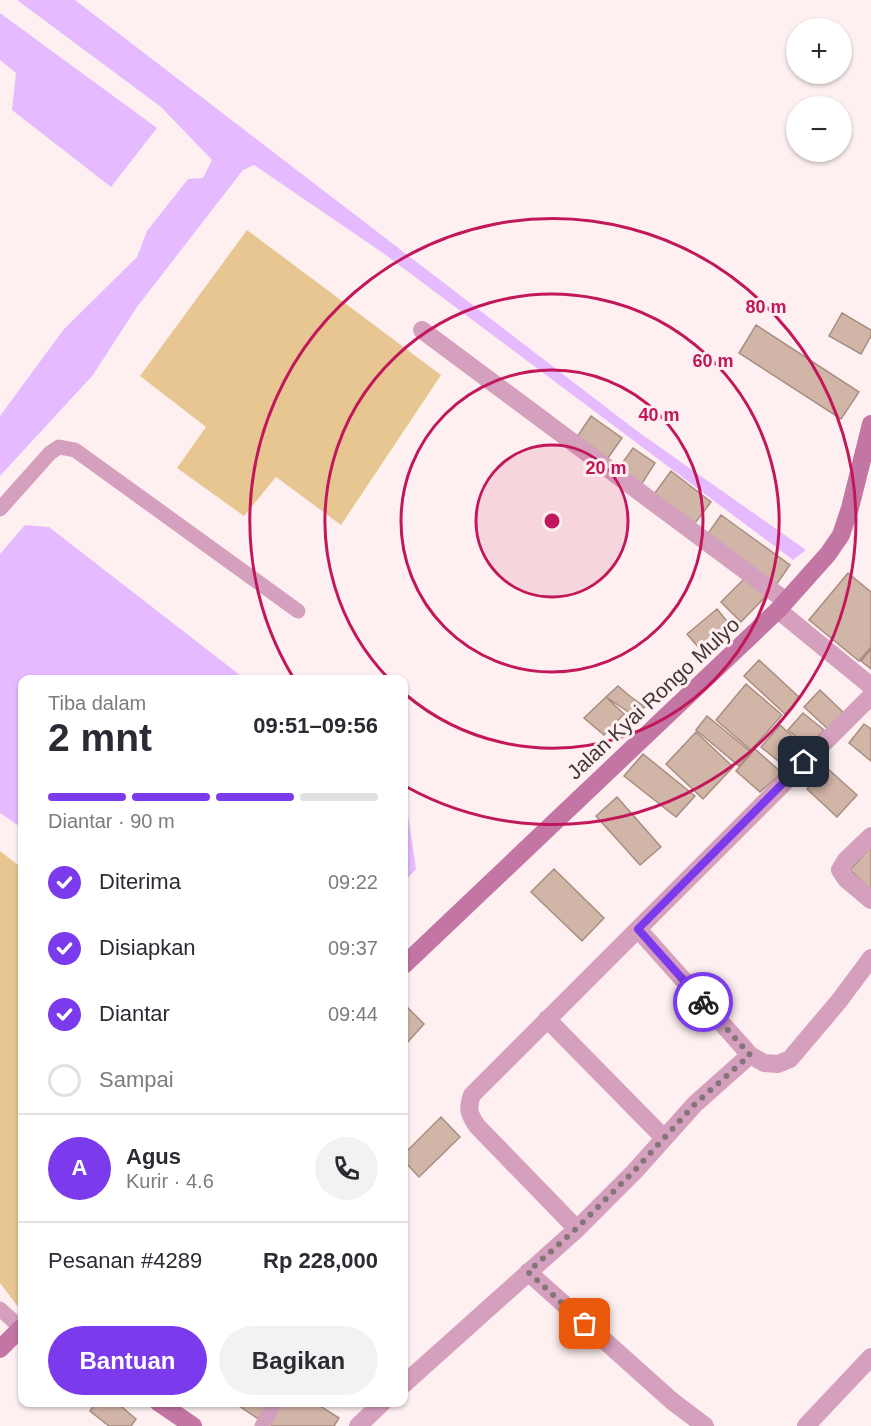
<!DOCTYPE html>
<html lang="id">
<meta charset="utf-8">
<style>
body{margin:0;font-family:Helvetica,sans-serif;background:#f2f2f3;color:#2b2b33;height:100vh;display:flex;flex-direction:column;font-size:22px;white-space:nowrap}
*{box-sizing:border-box;margin:0}
p{font-size:20px;color:#7c7c81}
.icon{flex:none;width:33px;height:33px;fill:none;stroke:currentColor;stroke-width:2;stroke-linecap:round;stroke-linejoin:round}
.map{position:relative;flex:1;overflow:hidden}
.side{position:absolute;left:18px;top:675px;width:390px;height:732px;display:flex;flex-direction:column;background:#fff;border-radius:12px;box-shadow:0 2px 4px #0004}
.side>*{flex:none}
.tools{position:absolute;left:786px;top:18px;display:grid;gap:12px}
.tools a{display:grid;place-items:center;width:66px;height:66px;border-radius:50%;background:#fff;box-shadow:0 2px 4px #0004;font-size:30px}
.pin{position:absolute;display:grid;place-items:center;width:51px;height:51px;color:#fff;margin:-26px;border-radius:12px;box-shadow:0 3px 9px #0006}
.courier{position:absolute;display:grid;place-items:center;width:60px;height:60px;margin:-30px;border:4px solid #7c3aed;border-radius:50%;background:#fff;color:#222;box-shadow:0 2px 8px #0007}
.headline em{font-style:normal;font-weight:700}
.headline div{display:flex;flex-direction:column-reverse}
.headline{display:flex;align-items:center;justify-content:space-between;height:102px;padding:0 30px}
h1{font-size:39px;font-weight:700;line-height:45px}
.bar{display:grid;grid-template-columns:repeat(4,1fr);gap:9px 6px;align-content:center;height:72px;padding:0 30px}
.bar i{height:8px;border-radius:4px;background:#e1e1e2}
.bar .active{background:#7c3aed}
.bar p{grid-column:span 4}
.line{display:flex;align-items:center;gap:15px;padding:0 30px;border-top:2px solid #e1e1e2}
.line div{flex:1}
.round{display:grid;place-items:center;flex:none;width:63px;height:63px;border-radius:32px;background:#f2f2f3}
ol{padding:0 30px;list-style:none}
li{display:flex;align-items:center;gap:18px;height:66px}
li p{margin-inline-start:auto}
li .icon{padding:6px;border-radius:50%;background:#7c3aed;color:#fff;stroke-width:4}
li:last-child{color:#7c7c81}
li i{width:33px;height:33px;border:3px solid #e1e1e2;border-radius:50%}
.cta{display:flex;gap:12px;margin-top:auto;padding:12px 30px}
.cta a{flex:1;height:69px;border-radius:36px;background:#7c3aed;color:#fff;font-size:24px;font-weight:700;line-height:69px;text-align:center}
.cta a+a{background:#f2f2f3;color:#2b2b33}
.map>svg:first-child{display:block}
.green{fill:#e7c692}
.water{fill:#e5baff}
.building{fill:#d1b5a7;stroke:#a88d80;stroke-width:1.5}
.lines{fill:none;stroke-linecap:round;stroke-linejoin:round}
.lane{stroke:#d5a0be;stroke-width:15}
.street{stroke:#d5a0be;stroke-width:18}
.secondary{stroke:#c376a3;stroke-width:18}
.done{stroke:#847677;stroke-width:6;stroke-dasharray:0 10.8}
.route{stroke:#7c3aed;stroke-width:8}
.ring{fill:none;stroke:#c2185b;stroke-width:3}
.labels{text-anchor:middle;dominant-baseline:central;stroke-width:6;stroke-linejoin:round;paint-order:stroke}
.street-label{font-size:21px;fill:#423536;stroke:#fef0f0}
.centre{fill:#c2185b;stroke:#fef0f0;stroke-width:3}
.ring-label{font-size:18px;text-anchor:middle;font-weight:bold;fill:#c2185b;stroke:#fef0f0;stroke-width:6;stroke-linejoin:round;paint-order:stroke}
</style>
<div class="map">
<svg width="871" height="1426" viewBox="0 0 871 1426">
<rect width="100%" height="100%" fill="#fef0f0"/>
<path class="green" d="M247 230 441 375 341 525 276 477 244 516 177 468 206 427 140 376Z
M0 851 22 868V1305L19 1308 0 1283Z"/>
<path class="water" d="M17 0H75L637 431 806 550 793 560 383 253 254 165 243 170 137 307 93 375 0 476V416L64 329 137 257 147 231 188 179 203 178 212 160 161 107Z
M0 13 157 128 111 187 12 110 16 73 0 60Z
M25 525 49 527 245 679 22 680V828L0 813V554Z
M404 811 408 815 416 869 404 882Z"/>
<path class="building" d="M842 313 871 330V336L861 354 829 336Z
M756 325 859 392 841 419 739 353Z
M591 416 622 438 608 458 577 437Z
M633 448 655 463 641 485 618 469Z
M671 471 711 502 692 527 652 497Z
M721 515 790 565 776 585 707 535Z
M848 573 871 592V647L859 661 809 620Z
M748 575 768 594 741 622 721 602Z
M717 609 734 630 705 655 687 634Z
M871 649V669L861 661Z
M759 660 800 698 785 714 744 676Z
M746 684 782 715 751 750 716 720Z
M618 686 631 697 645 707 630 713 606 697Z
M820 690 843 712 829 730 804 707Z
M606 697 624 714 604 735 584 718Z
M803 713 824 730 808 747 788 730Z
M707 716 751 752 739 766 696 730Z
M864 724 871 729V761L849 743Z
M780 725 805 748 787 768 761 747Z
M696 732 733 767 703 799 666 764Z
M755 749 782 773 760 792 736 771Z
M643 754 695 796 676 817 624 776Z
M827 768 857 795 837 817 807 789Z
M617 797 661 847 640 865 596 816Z
M871 847V890L850 870Z
M554 869 604 918 582 941 531 892Z
M404 1004 424 1024 406 1044 404 1042Z
M441 1117 460 1137 419 1177 404 1161V1154Z
M96 1402H116L136 1419 131 1426H109L90 1411Z
M233 1402H314L339 1418 334 1426H269Z"/>
<g class="lines">
<path class="lane" d="M0 509 50 453 59 447 75 450 298 611
M0 1309 21 1328
M262 1426 275 1402"/>
<path class="street" d="M422 330 786 601
M778 610 871 686
M871 836 846 860 840 870 846 879 871 900
M547 1019 664 1138
M750 1055 638 929 871 696
M577 1229 477 1126C469 1114 467 1109 472 1095L638 929
M528 1272 672 1401 705 1426
M404 1384 577 1229 635 1171 695 1104 750 1055 764 1063 778 1064 790 1059 839 1001 871 958
M358 1426 383 1402
M806 1426 871 1357"/>
<path class="secondary" d="M404 965 778 610 828 554 841 535 850 508 871 424
M0 1349 21 1328 22 1329
M158 1402 193 1426"/>
</g>
<g class="lines">
<path class="done" d="M585 1324 528 1272 577 1228 634 1171 695 1104 750 1055 703 1002"/>
<path class="route" d="M703 1002 638 929 804 762"/>
</g>
<circle cx="552" cy="521" r="76" fill="#c2185b" fill-opacity=".12"/>
<g class="ring">
<circle cx="552" cy="521" r="76"/>
<circle cx="552" cy="521" r="151"/>
<path d="M389 679A227 227 0 1 1 405 694"/>
<path d="M294 679A303 303 0 1 1 405 786"/>
</g>
<g class="labels">
<g class="street-label">
<text transform="translate(653 698) rotate(-43)">Jalan Kyai Rongo Mulyo</text>
</g>
</g>
<circle cx="552" cy="521" r="9" class="centre"/>
<g class="ring-label">
<text x="766" y="313">80 m</text>
<text x="713" y="367">60 m</text>
<text x="659" y="421">40 m</text>
<text x="606" y="474">20 m</text>
</g>
</svg>
<div class="tools">
<a>+</a>
<a>−</a>
</div>
<div class="pin" style="left:585px;top:1324px;background:#ea580c"><svg class="icon" aria-label="bag" viewBox="0 0 24 24"><path d="M5 8h14l-1 12H6zM9 8a3 3 0 0 1 6 0"/></svg></div>
<div class="pin" style="left:804px;top:762px;background:#1f2937"><svg class="icon" aria-label="home" viewBox="0 0 24 24"><path d="M3 11l9-7 9 7M6 9v11h12V9"/></svg></div>
<div class="courier" style="left:703px;top:1002px"><svg class="icon" aria-label="bike" viewBox="0 0 24 24"><circle cx="6" cy="16" r="4"/><circle cx="18" cy="16" r="4"/><path d="M6 16l4-8h5l3 8M10 8l3 8H6M13 5h3"/></svg></div>
<section class="side">
<div class="headline"><div><h1>2 mnt</h1><p>Tiba dalam</p></div><em>09:51–09:56</em></div>
<div class="bar"><i class="active"></i><i class="active"></i><i class="active"></i><i></i><p>Diantar · 90 m</p></div>
<ol>
<li><svg class="icon" aria-label="check" viewBox="0 0 24 24"><path d="M5 12l5 5 9-10"/></svg>Diterima<p>09:22</p></li>
<li><svg class="icon" aria-label="check" viewBox="0 0 24 24"><path d="M5 12l5 5 9-10"/></svg>Disiapkan<p>09:37</p></li>
<li><svg class="icon" aria-label="check" viewBox="0 0 24 24"><path d="M5 12l5 5 9-10"/></svg>Diantar<p>09:44</p></li>
<li><i></i>Sampai</li>
</ol>
<div class="line" style="height:108px"><b class="round" style="background:#7c3aed;color:#fff">A</b><div><b>Agus</b><p>Kurir · 4.6</p></div><a class="round"><svg class="icon" aria-label="phone" viewBox="0 0 24 24"><path d="M5 4h4l2 5-3 2q2 4 5 5l2-3 5 2v4C11 20 4 13 5 4z"/></svg></a></div>
<div class="line" style="height:78px"><div>Pesanan #4289</div><b>Rp 228,000</b></div>
<div class="cta"><a>Bantuan</a><a>Bagikan</a></div>
</section>
</div>
